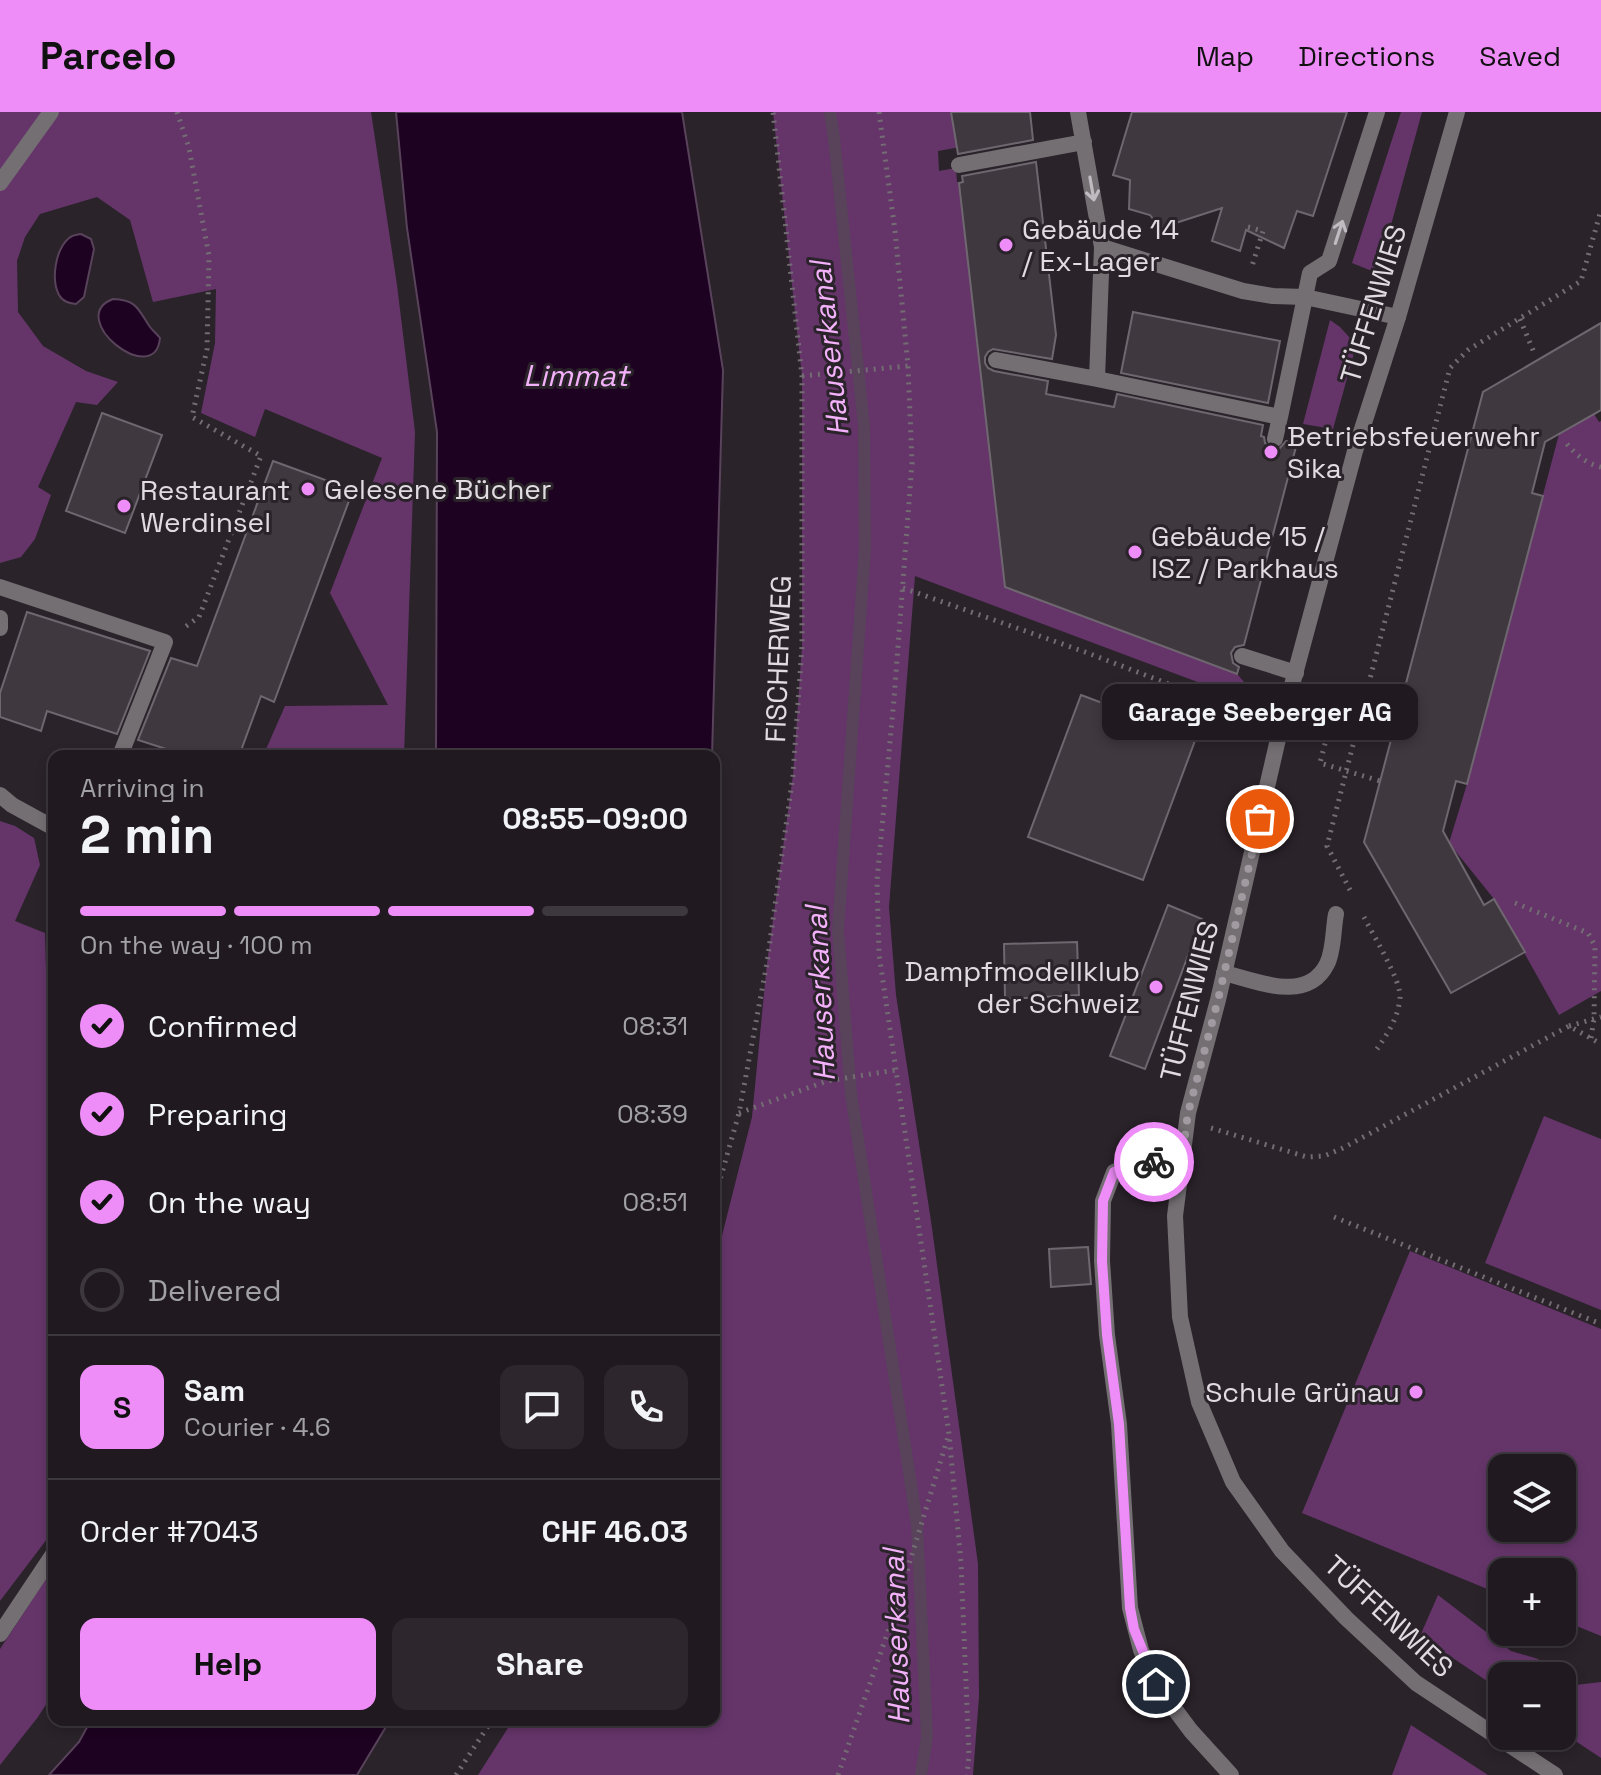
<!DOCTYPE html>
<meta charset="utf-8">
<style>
body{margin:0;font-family:"Space Grotesk",sans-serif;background:#2d272d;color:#f1f3f6;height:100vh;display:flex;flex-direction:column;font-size:30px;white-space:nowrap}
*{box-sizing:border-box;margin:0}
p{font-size:26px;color:#a2a1a5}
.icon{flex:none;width:44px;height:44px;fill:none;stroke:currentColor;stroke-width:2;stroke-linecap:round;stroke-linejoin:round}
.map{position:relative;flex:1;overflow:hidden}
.details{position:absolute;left:48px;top:638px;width:672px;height:976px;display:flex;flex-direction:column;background:#201a20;border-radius:16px;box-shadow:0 4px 12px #0003,0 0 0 2px #3d383e}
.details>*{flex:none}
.fabs{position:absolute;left:1488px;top:1342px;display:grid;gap:16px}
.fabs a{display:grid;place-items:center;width:88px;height:88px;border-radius:16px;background:#201a20;box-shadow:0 4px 12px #0003,0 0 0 2px #3d383e;font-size:40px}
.pin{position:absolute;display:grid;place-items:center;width:68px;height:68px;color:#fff;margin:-34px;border:4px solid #fff;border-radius:50%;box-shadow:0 2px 8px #0007}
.courier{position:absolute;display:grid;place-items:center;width:80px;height:80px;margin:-40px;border:6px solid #ee8cf8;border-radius:50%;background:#fff;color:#222;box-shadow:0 2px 10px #0007}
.bubble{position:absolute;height:56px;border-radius:16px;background:#201a20;box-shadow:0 4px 12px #0003,0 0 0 2px #3d383e;font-size:26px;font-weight:700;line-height:56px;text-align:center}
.overview em{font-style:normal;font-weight:700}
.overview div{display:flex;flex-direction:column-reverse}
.overview{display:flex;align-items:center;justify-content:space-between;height:136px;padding:0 32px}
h1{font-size:52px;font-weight:700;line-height:60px}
.bar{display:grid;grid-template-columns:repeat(4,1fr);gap:12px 8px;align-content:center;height:96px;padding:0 32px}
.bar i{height:10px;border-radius:6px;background:#3d383e}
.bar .on{background:#ee8cf8}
.bar p{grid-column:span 4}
.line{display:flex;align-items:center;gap:20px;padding:0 32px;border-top:2px solid #3d383e}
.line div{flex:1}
.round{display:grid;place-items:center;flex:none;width:84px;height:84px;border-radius:16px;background:#2d272d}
ol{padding:0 32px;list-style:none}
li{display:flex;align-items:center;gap:24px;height:88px}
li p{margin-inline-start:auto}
li .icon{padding:8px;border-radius:50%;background:#ee8cf8;color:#111;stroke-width:4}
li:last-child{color:#a2a1a5}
li i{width:44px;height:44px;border:4px solid #3d383e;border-radius:50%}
.cta{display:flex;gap:16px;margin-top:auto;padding:16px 32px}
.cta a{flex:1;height:92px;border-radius:16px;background:#ee8cf8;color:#111;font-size:32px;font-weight:700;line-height:92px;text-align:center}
.cta a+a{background:#2d272d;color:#f1f3f6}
header{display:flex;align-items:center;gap:48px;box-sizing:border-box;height:112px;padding:0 40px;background:#ee8cf8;color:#111}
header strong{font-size:38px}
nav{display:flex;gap:44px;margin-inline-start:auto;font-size:28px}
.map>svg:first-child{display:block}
.green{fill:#65356a;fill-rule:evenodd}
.water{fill:#1e0221;stroke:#58435b;stroke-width:2}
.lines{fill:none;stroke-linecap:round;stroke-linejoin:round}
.stream{stroke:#58435b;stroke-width:12}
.building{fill:#3f383f;stroke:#6f676f;stroke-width:2}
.path{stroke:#736d73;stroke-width:5;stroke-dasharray:2 6;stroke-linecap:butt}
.lane{stroke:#736f73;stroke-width:16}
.street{stroke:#736f73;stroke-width:16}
.oneway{stroke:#c0bbc0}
.done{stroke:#a19ba1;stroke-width:8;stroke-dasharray:0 14.4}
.route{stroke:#ee8cf8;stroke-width:10}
.poi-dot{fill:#ee8cf8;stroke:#2a232a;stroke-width:3}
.labels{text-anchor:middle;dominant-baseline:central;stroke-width:6;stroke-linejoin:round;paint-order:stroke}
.poi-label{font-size:28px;fill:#e1dce1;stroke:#2a232a;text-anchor:start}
.street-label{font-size:28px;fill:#e1dce1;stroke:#2a232a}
.water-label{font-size:30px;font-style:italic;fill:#f3b1fa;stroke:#2a232a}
</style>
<header>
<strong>Parcelo</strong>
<nav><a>Map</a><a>Directions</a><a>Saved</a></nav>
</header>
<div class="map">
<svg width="1601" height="1663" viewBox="0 0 1601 1663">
<rect width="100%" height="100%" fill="#2a232a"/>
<path class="green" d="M0 0H371L397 173 415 320 404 644H263L285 594 388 593 330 481 382 346 265 297 255 325 201 301 215 231 216 177 153 190 130 108 97 85 40 102 25 125 17 149 18 200 43 234 86 259 118 270 97 293 76 290 38 375 51 383 35 427 21 445 0 451Z
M773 0H951L966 34 938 39 939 59 956 56 957 70 959 71 1005 475 1237 562 1245 571 1263 581 1259 593 915 464 889 795 896 883 931 1109 978 1452 979 1585 973 1663H478L513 1608H714V1155L752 1005 767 851 793 663 802 534V264Z
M1401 0H1422L1380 153 1372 159 1352 151Z
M1330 208 1340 215 1350 226 1354 241 1333 317 1303 312Z
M1594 302 1599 310 1601 309V879L1559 903 1494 787 1449 731 1467 672 1559 322Z
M0 709 15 714 34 726 40 753 15 809 45 821 47 891 53 896 49 900 54 950V1412L47 1427 0 1489Z
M1544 1004 1601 1027V1198L1485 1151Z
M1410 1139 1601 1217V1524L1562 1508V1460H1502V1483L1302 1401ZM1502 1356H1562V1416H1502Z
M54 1455V1580L38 1605 0 1653V1537Z
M1438 1483 1511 1539 1538 1547 1555 1564H1502V1579L1420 1524Z
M1562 1570 1567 1574 1601 1570V1646L1562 1620Z
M1411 1613 1488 1663H1392Z"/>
<path class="water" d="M396 0H682L723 258 712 644H436L437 320 407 116Z
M81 122 91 127 94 137 84 185 76 192C69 191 63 190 59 183 51 168 55 138 69 126 73 123 75 123 81 122Z
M113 187C138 188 138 198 150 215 153 219 157 222 160 226 155 278 64 206 113 187Z
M91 1608H390L357 1663H49L79 1630Z"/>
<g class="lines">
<path class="stream" d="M830 0 834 26 864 314 865 437 838 818 851 982 917 1412 927 1625 921 1663"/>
</g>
<path class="building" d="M951 0H1030L1033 28 958 42Z
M1132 0H1347L1313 104 1297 99 1284 136 1246 118 1240 139 1212 129 1222 96 1160 116 1150 103 1129 97 1130 68 1113 63Z
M1036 50 1056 223 1052 247 993 237 988 240 985 245V251L988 256 994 259 1048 269 1046 282 1114 295 1117 282 1263 313 1261 324 1264 325 1265 331 1272 337H1279L1286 329 1297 331 1244 533 1235 535 1231 541 1233 551 1239 555 1237 562 1005 475 959 71 963 70 962 64Z
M1133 200 1280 229 1268 291 1121 261Z
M1601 211V298L1545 330 1532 381 1543 384 1467 672 1456 669 1443 719 1484 793 1494 787 1525 840 1451 881 1364 730 1483 280Z
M102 301 162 323 125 421 66 399Z
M273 349 353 378 274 590 261 584 239 644H164L166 637 138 628 171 546 197 554Z
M27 500 150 539 117 622 47 599 41 619 0 605V581Z
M1081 583 1196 626 1143 768 1028 725Z
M1168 793 1202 807 1145 957 1110 944Z
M1077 830 1079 883 1005 887 1004 832Z
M1088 1135 1091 1172 1051 1175 1049 1137Z"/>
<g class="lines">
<path class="path" d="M177 0 189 36 209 144 207 237 192 305 261 344 199 505 185 515
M879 0 895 119 908 254 912 351 894 587 877 769 879 842 949 1322 961 1451 969 1643 967 1663
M1248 115 1263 119 1252 154
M1520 207 1535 243
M802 264 908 254
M1567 332C1576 343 1587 352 1601 355
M903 476 1085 540 1255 605
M1314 625 1326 628 1320 651 1380 669
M1350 778 1327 734 1450 256 1468 238 1581 169 1601 98
M1515 791 1588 821 1595 834 1594 907 1591 926
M1364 805C1372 821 1402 870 1400 886 1398 906 1388 921 1377 937
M1569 914 1601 905
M739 1001 827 969 896 958
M1211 1016 1307 1045 1324 1044 1343 1036 1569 914 1601 932
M714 1089 739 1001 767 851 793 663 802 534V264L773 0
M1334 1105 1601 1212
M456 1663 492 1608
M838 1663 892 1508 948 1325"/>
<path class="lane" d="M1078 0 1102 135 1243 179 1273 184 1305 185 1398 205
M959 53 1084 30
M0 71 51 0
M1102 135 1097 267 1280 305 1310 161 1329 149 1377 0
M996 248 1097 267
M1275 327 1280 305
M0 475 165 530 120 644
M0 506V516
M1242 544 1296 561
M0 683 12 693 54 716
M1224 861C1257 869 1307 892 1327 852 1334 838 1333 817 1336 802
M1181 1053 1137 1049 1114 1060 1103 1089 1102 1149 1107 1223 1119 1312 1130 1496 1141 1538 1156 1572 1191 1619 1231 1663
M0 1522 54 1441"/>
<path class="street" d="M1457 0 1398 205 1355 339 1281 614 1218 888 1188 1001 1175 1104 1180 1205 1199 1290 1233 1370 1282 1439 1346 1506 1416 1571 1555 1663"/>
</g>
<defs><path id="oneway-shaft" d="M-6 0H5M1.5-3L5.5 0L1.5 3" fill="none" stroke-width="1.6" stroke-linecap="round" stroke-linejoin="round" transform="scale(2)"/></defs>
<g class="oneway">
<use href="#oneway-shaft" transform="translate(1092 77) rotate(80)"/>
<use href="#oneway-shaft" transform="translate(1339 120) rotate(-72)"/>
</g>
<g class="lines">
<path class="done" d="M1154 1050 1181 1053 1188 1001 1218 888 1260 707"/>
<path class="route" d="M1154 1050 1137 1049 1114 1060 1103 1089 1102 1149 1107 1223 1119 1312 1130 1496 1134 1517 1156 1572"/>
</g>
<g class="poi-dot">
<circle cx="1006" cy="133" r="8"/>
<circle cx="1271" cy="340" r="8"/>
<circle cx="308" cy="377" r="8"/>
<circle cx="124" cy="394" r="8"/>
<circle cx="1135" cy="440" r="8"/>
<circle cx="1156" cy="875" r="8"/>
<circle cx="1416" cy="1280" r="8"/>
</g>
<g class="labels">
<g class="poi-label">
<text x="1022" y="117">Gebäude 14<tspan x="1022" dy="32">/ Ex-Lager</tspan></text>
<text x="1287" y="324">Betriebsfeuerwehr<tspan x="1287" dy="32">Sika</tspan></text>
<text x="324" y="377">Gelesene Bücher</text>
<text x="140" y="378">Restaurant<tspan x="140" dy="32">Werdinsel</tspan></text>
<text x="1151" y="424">Gebäude 15 /<tspan x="1151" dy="32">ISZ / Parkhaus</tspan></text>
<text x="1140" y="859" text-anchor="end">Dampfmodellklub<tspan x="1140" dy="32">der Schweiz</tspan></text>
<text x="1400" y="1280" text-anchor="end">Schule Grünau</text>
</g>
<g class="street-label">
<text transform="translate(1373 192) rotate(-73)">TÜFFENWIES</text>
<text transform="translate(778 547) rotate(-88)">FISCHERWEG</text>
<text transform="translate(1189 889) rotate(-76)">TÜFFENWIES</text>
<text transform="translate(1389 1504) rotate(43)">TÜFFENWIES</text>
</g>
<g class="water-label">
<text transform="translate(829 237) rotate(-96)">Hauserkanal</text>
<text x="576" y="263">Limmat</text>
<text transform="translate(820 882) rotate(-93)">Hauserkanal</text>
<text transform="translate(896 1525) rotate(-92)">Hauserkanal</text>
</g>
</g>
</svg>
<div class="fabs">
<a><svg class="icon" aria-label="layers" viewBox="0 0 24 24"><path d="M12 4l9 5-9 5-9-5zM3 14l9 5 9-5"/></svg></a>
<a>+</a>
<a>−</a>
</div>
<div class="pin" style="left:1260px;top:707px;background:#ea580c"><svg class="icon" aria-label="bag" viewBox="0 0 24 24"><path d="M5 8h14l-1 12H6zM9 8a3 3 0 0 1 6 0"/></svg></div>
<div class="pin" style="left:1156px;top:1572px;background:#1f2937"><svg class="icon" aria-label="home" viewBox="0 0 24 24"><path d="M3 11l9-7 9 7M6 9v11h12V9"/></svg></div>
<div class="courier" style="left:1154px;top:1050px"><svg class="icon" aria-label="bike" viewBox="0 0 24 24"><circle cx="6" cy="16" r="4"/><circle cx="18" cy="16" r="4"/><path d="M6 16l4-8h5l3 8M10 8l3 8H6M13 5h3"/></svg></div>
<div class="bubble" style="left:1102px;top:572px;width:316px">Garage Seeberger AG</div>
<section class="details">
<div class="overview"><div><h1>2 min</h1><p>Arriving in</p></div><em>08:55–09:00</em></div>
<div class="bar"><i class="on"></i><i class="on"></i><i class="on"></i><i></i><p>On the way · 100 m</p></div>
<ol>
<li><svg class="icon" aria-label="check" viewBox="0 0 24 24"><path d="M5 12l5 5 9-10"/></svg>Confirmed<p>08:31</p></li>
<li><svg class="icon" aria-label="check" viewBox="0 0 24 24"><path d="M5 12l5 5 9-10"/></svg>Preparing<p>08:39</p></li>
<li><svg class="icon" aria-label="check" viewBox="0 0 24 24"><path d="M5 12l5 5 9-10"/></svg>On the way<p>08:51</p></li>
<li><i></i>Delivered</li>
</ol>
<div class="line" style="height:144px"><b class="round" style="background:#ee8cf8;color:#111">S</b><div><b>Sam</b><p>Courier · 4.6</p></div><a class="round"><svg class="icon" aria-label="chat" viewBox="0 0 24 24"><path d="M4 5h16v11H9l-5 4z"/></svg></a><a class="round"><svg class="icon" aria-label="phone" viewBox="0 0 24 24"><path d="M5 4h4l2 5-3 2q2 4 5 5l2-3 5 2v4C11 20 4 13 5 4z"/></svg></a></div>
<div class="line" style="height:104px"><div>Order #7043</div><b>CHF 46.03</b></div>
<div class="cta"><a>Help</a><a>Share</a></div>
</section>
</div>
